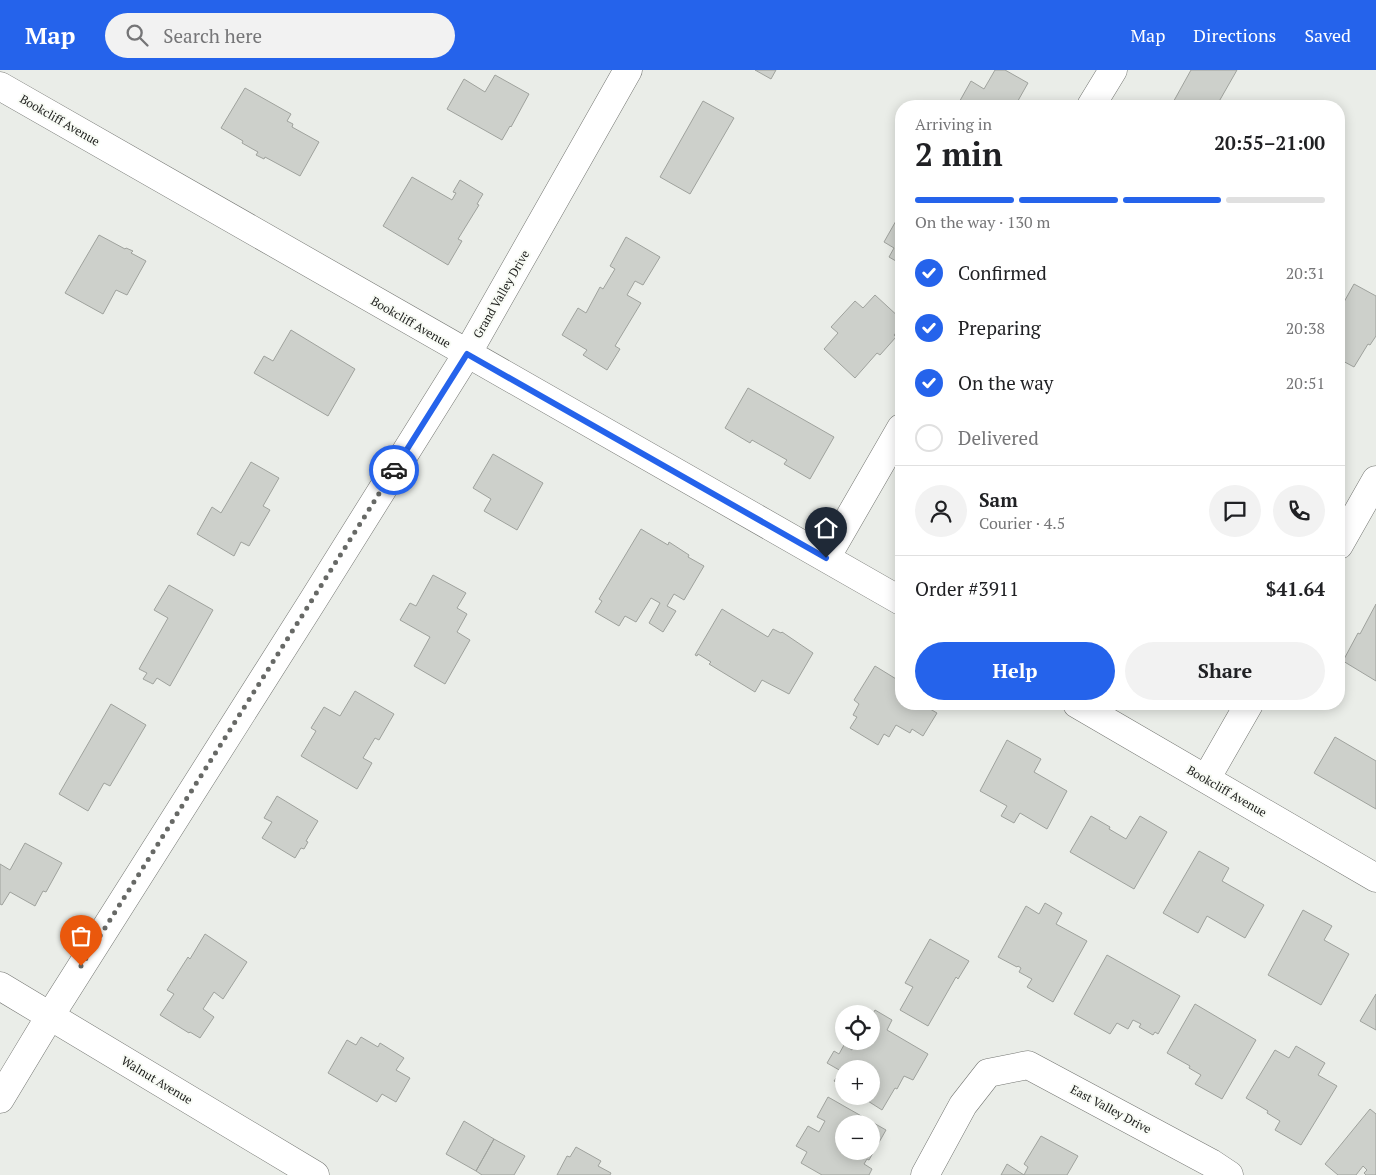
<!DOCTYPE html>
<meta charset="utf-8">
<style>
body{margin:0;font-family:"PT Serif",serif;background:#f2f2f2;color:#202124;height:100vh;display:flex;flex-direction:column;font-size:19px;white-space:nowrap}
*{box-sizing:border-box;margin:0}
p{font-size:16px;color:#757577}
.icon{flex:none;width:28px;height:28px;fill:none;stroke:currentColor;stroke-width:2;stroke-linecap:round;stroke-linejoin:round}
.map{position:relative;flex:1;overflow:hidden}
.details{position:absolute;left:895px;top:30px;width:450px;height:610px;display:flex;flex-direction:column;background:#fff;border-radius:20px;box-shadow:0 2px 12px #0003}
.details>*{flex:none}
.controls{position:absolute;left:835px;top:935px;display:grid;gap:10px}
.controls a{display:grid;place-items:center;width:45px;height:45px;border-radius:50%;background:#fff;box-shadow:0 2px 12px #0003;font-size:25px}
.pin{position:absolute;display:grid;place-items:center;width:42px;height:42px;color:#fff;margin:-51px -21px;border-radius:50% 50% 50% 0;rotate:-45deg;box-shadow:0 0 5px #0007}
.pin .icon{rotate:45deg}
.courier{position:absolute;display:grid;place-items:center;width:50px;height:50px;margin:-25px;border:4px solid #2563eb;border-radius:50%;background:#fff;color:#222;box-shadow:0 1px 6px #0007}
.head em{font-style:normal;font-weight:800}
.head div{display:flex;flex-direction:column-reverse}
.head{display:flex;align-items:center;justify-content:space-between;height:85px;padding:0 20px}
h1{font-size:32px;font-weight:800;line-height:38px}
.bar{display:grid;grid-template-columns:repeat(4,1fr);gap:8px 5px;align-content:center;height:60px;padding:0 20px}
.bar i{height:6px;border-radius:4px;background:#e0e0e0}
.bar .active{background:#2563eb}
.bar p{grid-column:span 4}
.line{display:flex;align-items:center;gap:12px;padding:0 20px;border-top:1px solid #e0e0e0}
.line div{flex:1}
.round{display:grid;place-items:center;flex:none;width:52px;height:52px;border-radius:26px;background:#f2f2f2}
ol{padding:0 20px;list-style:none}
li{display:flex;align-items:center;gap:15px;height:55px}
li p{margin-inline-start:auto}
li .icon{padding:5px;border-radius:50%;background:#2563eb;color:#fff;stroke-width:4}
li:last-child{color:#757577}
li i{width:28px;height:28px;border:2px solid #e0e0e0;border-radius:50%}
.button{display:flex;gap:10px;margin-top:auto;padding:10px 20px}
.button a{flex:1;height:58px;border-radius:30px;background:#2563eb;color:#fff;font-size:20px;font-weight:800;line-height:58px;text-align:center}
.button a+a{background:#f2f2f2;color:#202124}
header{display:flex;align-items:center;gap:30px;box-sizing:border-box;height:70px;padding:0 25px;background:#2563eb;color:#fff}
header strong{font-size:24px}
nav{display:flex;gap:28px;margin-inline-start:auto;font-size:18px}
.search{width:350px;height:45px;background:#f2f2f2;display:flex;align-items:center;gap:12px;box-sizing:border-box;padding:0 18px;border-radius:28px;color:#757577;font-size:19px}
.map>svg:first-child{display:block}
.building{fill:#cdd0cb;stroke:#9fa29d;fill-rule:evenodd}
.lines{fill:none;stroke-linecap:round;stroke-linejoin:round}
.minor-casing{stroke:#737571;stroke-width:29}
.minor{stroke:#fff;stroke-width:28}
.done{stroke:#676966;stroke-width:5;stroke-dasharray:0 9}
.route{stroke:#2563eb;stroke-width:6}
.labels{text-anchor:middle;dominant-baseline:central;stroke-width:4;stroke-linejoin:round;paint-order:stroke}
.street-label{font-size:12px;fill:#212220;stroke:#f8fbf5}
</style>
<header>
<strong>Map</strong>
<div class="search"><svg class="icon" aria-label="search" viewBox="0 0 24 24"><circle cx="10" cy="10" r="6"/><path d="M15 15l6 6"/></svg>Search here</div>
<nav><a>Map</a><a>Directions</a><a>Saved</a></nav>
</header>
<div class="map">
<svg width="1376" height="1105" viewBox="0 0 1376 1105">
<rect width="100%" height="100%" fill="#eaede8"/>
<path class="building" d="M755 0H776L771 9Z
M995 0H1005L1028 13 1015 36H957L971 11 984 19Z
M1191 0H1237L1217 35 1220 36H1171Z
M495 5 529 24 511 57 510 56 502 70 447 39 464 9 485 22Z
M245 18 291 44 287 51 293 54 292 57 319 72 300 106 265 87 264 89 256 85 258 82 242 73 243 71 221 58Z
M703 31 734 48 690 124 660 107Z
M412 107 452 130 456 123 453 122 460 110 483 124 477 134 479 135 458 169 462 171 448 195 383 156Z
M901 142V194L889 187 894 178 884 172Z
M99 165 125 179 126 178 133 181 131 183 146 191 127 225 116 220 103 244 65 223Z
M626 167 660 187 643 215 635 211 627 225 641 233 615 276 620 279 607 300 583 285 587 280 562 265 578 238 586 243 600 217 603 219 615 199 610 196Z
M1354 214 1376 226V266L1370 275 1368 274 1354 297 1339 289V229L1344 232Z
M875 225 901 249V257L894 265 896 267 880 285 877 283 855 308 824 279 838 263 831 257 855 231 863 238Z
M291 260 355 299 328 346 254 303 264 286 273 291Z
M748 318 834 367 810 409 784 394 787 390 752 370 750 373 725 358Z
M493 384 543 413 517 460 484 441 491 429 473 418Z
M251 392 279 408 263 436 270 440 249 476 241 472 234 486 197 464 212 437 221 443Z
M641 459 668 475 669 472 689 485 688 487 704 496 684 530 674 524 667 536 676 541 663 562 649 553 660 533 651 528 636 552 625 546 619 556 595 542 602 531 599 529Z
M433 505 466 523 457 538 467 544 457 562 470 570 445 614 414 596 430 567 400 550 410 533 416 536Z
M169 515 213 540 170 616 157 608 153 614 143 609 147 603 139 599 168 548 154 540Z
M1376 534V611L1343 591 1358 563 1360 564Z
M722 539 768 567 773 559 781 563 782 562 813 583 789 624 762 610 755 622 709 594 711 592 698 584 697 586 695 585Z
M875 596 901 612V634H927L925 636 937 643 923 666 912 659 910 663 896 655 889 667 884 664 878 675 850 658 857 647 853 645 859 634 854 630Z
M355 621 394 644 379 670 375 668 363 688 372 693 357 719 301 686 316 661 311 658 324 637 340 646Z
M111 634 146 655 110 716 104 713 88 741 59 724Z
M1335 667 1376 691V739L1314 703Z
M1007 670 1041 689 1034 702 1067 721 1047 759 1020 743 1014 753 1001 746 1007 736 980 721Z
M277 726 318 751 306 771 308 772 304 779 301 778 295 788 262 768 272 752 264 748Z
M1091 746 1110 757 1109 759 1126 769 1140 746 1167 762 1134 819 1070 782Z
M25 773 62 793 46 822 43 821 35 836 10 822 2 835 0 834V794L10 800Z
M1199 781 1229 798 1222 811 1264 835 1245 868 1207 846 1198 863 1163 843Z
M1045 833 1062 843 1056 854 1087 871 1053 932 1027 917 1032 909 1019 902 1021 898 1018 896 1017 897 998 887 1026 836 1039 844Z
M1303 840 1332 856 1324 870 1349 884 1321 935 1268 905Z
M205 864 247 892 223 929 214 922 203 939 214 947 200 968 190 962 189 963 160 945 174 924 167 920 188 887 190 889Z
M930 869 969 891 958 909 956 907 928 956 900 940 913 917 905 913Z
M1107 885 1180 926 1158 964 1155 962 1153 965 1139 957 1141 954 1133 950 1128 959 1117 953 1110 964 1074 944Z
M1376 924V960L1360 951Z
M1195 934 1256 970 1222 1029 1195 1014 1201 1005 1189 998 1190 996 1167 983Z
M875 940 892 950 887 960 928 984 913 1010 904 1006 897 1019 895 1018 882 1040 860 1026H871V999H844V1017L834 1011 841 1001 827 993 834 981 839 984 844 975 852 980 857 971H871V947Z
M361 967 378 977 380 973 404 988 396 1000 410 1008 396 1032 382 1024 377 1032 328 1003 347 970 356 975Z
M1296 976 1325 993 1318 1005 1337 1016 1301 1075 1275 1060 1280 1051 1267 1043 1268 1041 1246 1028 1275 980 1289 988Z
M828 1027 886 1060 869 1090 867 1089 864 1094 872 1099 869 1105H822L801 1093 807 1082 796 1076 808 1056 819 1062 825 1051 817 1047ZM844 1054H871V1081H844Z
M1370 1039 1376 1044V1105H1366L1364 1103 1367 1100 1363 1096 1356 1105H1338L1325 1094Z
M464 1051 494 1069 476 1101 446 1084Z
M1041 1066 1078 1086 1067 1105H1001L1007 1094 1024 1105 1028 1097 1024 1094Z
M494 1069 525 1086 514 1105H482L476 1101Z
M576 1077 601 1091 598 1096 611 1103 610 1105H557L567 1086 570 1087Z"/>
<g class="lines">
<g class="minor-casing">
<path id="minor" d="M0 16 901 531
M1091 36 1113 0
M1339 475 1376 410
M826 488 901 358
M1077 634 1376 808
M1206 709 1249 634
M0 916 315 1105
M0 1029 50 946 312 532 467 284 628 0
M925 1105 963 1035 988 1003 1028 995 1211 1093 1229 1105"/>
</g>
<use href="#minor" class="minor"/>
</g>
<g class="lines">
<path class="done" d="M81 896 394 400"/>
<path class="route" d="M394 400 467 284 826 488"/>
</g>
<g class="labels">
<g class="street-label">
<text transform="translate(60 50) rotate(30)">Bookcliff Avenue</text>
<text transform="translate(501 224) rotate(-60)">Grand Valley Drive</text>
<text transform="translate(411 252) rotate(30)">Bookcliff Avenue</text>
<text transform="translate(1227 721) rotate(30)">Bookcliff Avenue</text>
<text transform="translate(157 1010) rotate(31)">Walnut Avenue</text>
<text transform="translate(1111 1039) rotate(28)">East Valley Drive</text>
</g>
</g>
</svg>
<div class="controls">
<a><svg class="icon" aria-label="locate" viewBox="0 0 24 24"><circle cx="12" cy="12" r="6"/><path d="M12 2v4M12 18v4M2 12h4M18 12h4"/></svg></a>
<a>+</a>
<a>−</a>
</div>
<div class="pin" style="left:81px;top:896px;background:#ea580c"><svg class="icon" aria-label="bag" viewBox="0 0 24 24"><path d="M5 8h14l-1 12H6zM9 8a3 3 0 0 1 6 0"/></svg></div>
<div class="pin" style="left:826px;top:488px;background:#1f2937"><svg class="icon" aria-label="home" viewBox="0 0 24 24"><path d="M3 11l9-7 9 7M6 9v11h12V9"/></svg></div>
<div class="courier" style="left:394px;top:400px"><svg class="icon" aria-label="car" viewBox="0 0 24 24"><path d="M5 17H2v-5l4-1 3-4h7l3 4 3 1v5h-3M9 17h6M6 11h13"/><circle cx="7" cy="17" r="2"/><circle cx="17" cy="17" r="2"/></svg></div>
<section class="details">
<div class="head"><div><h1>2 min</h1><p>Arriving in</p></div><em>20:55–21:00</em></div>
<div class="bar"><i class="active"></i><i class="active"></i><i class="active"></i><i></i><p>On the way · 130 m</p></div>
<ol>
<li><svg class="icon" aria-label="check" viewBox="0 0 24 24"><path d="M5 12l5 5 9-10"/></svg>Confirmed<p>20:31</p></li>
<li><svg class="icon" aria-label="check" viewBox="0 0 24 24"><path d="M5 12l5 5 9-10"/></svg>Preparing<p>20:38</p></li>
<li><svg class="icon" aria-label="check" viewBox="0 0 24 24"><path d="M5 12l5 5 9-10"/></svg>On the way<p>20:51</p></li>
<li><i></i>Delivered</li>
</ol>
<div class="line" style="height:90px"><a class="round"><svg class="icon" aria-label="person" viewBox="0 0 24 24"><circle cx="12" cy="8" r="4"/><path d="M4 21q1-7 8-7t8 7"/></svg></a><div><b>Sam</b><p>Courier · 4.5</p></div><a class="round"><svg class="icon" aria-label="chat" viewBox="0 0 24 24"><path d="M4 5h16v11H9l-5 4z"/></svg></a><a class="round"><svg class="icon" aria-label="phone" viewBox="0 0 24 24"><path d="M5 4h4l2 5-3 2q2 4 5 5l2-3 5 2v4C11 20 4 13 5 4z"/></svg></a></div>
<div class="line" style="height:65px"><div>Order #3911</div><b>$41.64</b></div>
<div class="button"><a>Help</a><a>Share</a></div>
</section>
</div>
